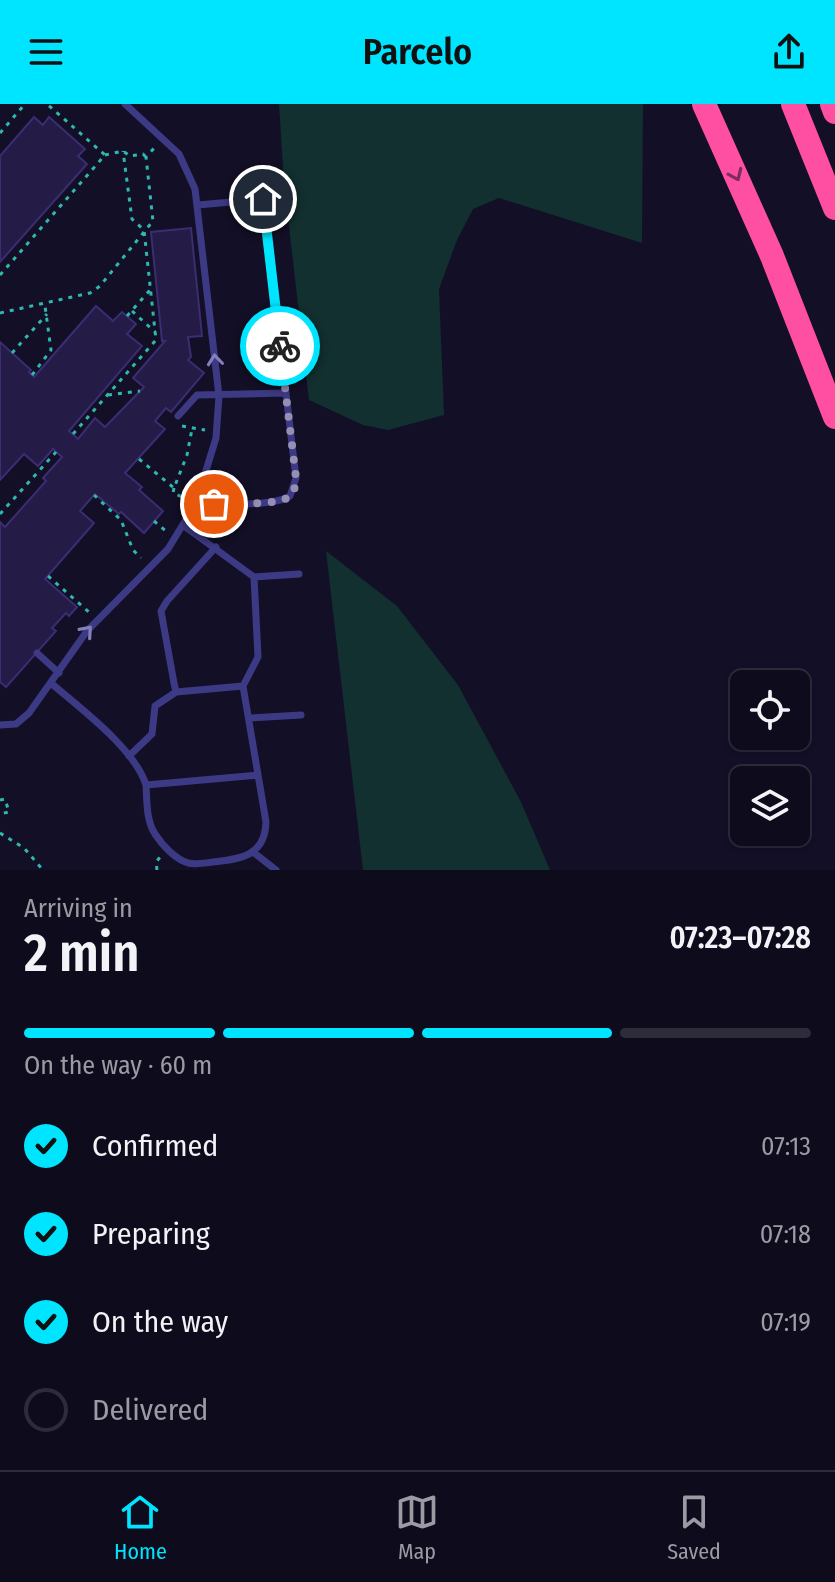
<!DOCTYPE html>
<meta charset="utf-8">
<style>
body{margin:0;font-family:"Fira Sans Condensed",sans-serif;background:#171425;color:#f1f3f6;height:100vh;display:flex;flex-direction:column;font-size:30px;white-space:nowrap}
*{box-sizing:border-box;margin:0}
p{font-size:26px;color:#9b9ba3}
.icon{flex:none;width:44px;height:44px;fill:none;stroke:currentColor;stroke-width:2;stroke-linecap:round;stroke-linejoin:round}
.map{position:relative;height:766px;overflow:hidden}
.panel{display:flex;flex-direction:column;background:#0e0b1c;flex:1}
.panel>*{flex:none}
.fabs{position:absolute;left:730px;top:566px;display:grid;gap:16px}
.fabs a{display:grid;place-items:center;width:80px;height:80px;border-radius:12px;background:#0e0b1c;box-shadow:0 2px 6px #0004,0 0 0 2px #2e2b3b;font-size:40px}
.pin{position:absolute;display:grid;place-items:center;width:68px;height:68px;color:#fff;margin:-34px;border:4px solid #fff;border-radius:50%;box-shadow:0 2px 8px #0007}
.courier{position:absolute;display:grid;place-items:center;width:80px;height:80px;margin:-40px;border:6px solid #00e5ff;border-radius:50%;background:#fff;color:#222;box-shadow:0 2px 10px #0007}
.headline em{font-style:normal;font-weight:600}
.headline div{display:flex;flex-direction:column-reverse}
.headline{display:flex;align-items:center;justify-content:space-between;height:136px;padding:0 24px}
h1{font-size:52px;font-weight:600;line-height:60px}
.bar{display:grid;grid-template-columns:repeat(4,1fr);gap:12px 8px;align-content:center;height:96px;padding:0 24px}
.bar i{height:10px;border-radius:6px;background:#2e2b3b}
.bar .current{background:#00e5ff}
.bar p{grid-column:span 4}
ol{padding:0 24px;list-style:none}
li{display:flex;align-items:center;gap:24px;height:88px}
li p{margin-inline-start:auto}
li .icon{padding:8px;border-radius:50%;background:#00e5ff;color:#111;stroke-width:4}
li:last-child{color:#9b9ba3}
li i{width:44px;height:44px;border:4px solid #2e2b3b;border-radius:50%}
header{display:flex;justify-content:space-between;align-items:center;height:104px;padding:0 24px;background:#00e5ff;color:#111;font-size:36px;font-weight:600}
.tabs{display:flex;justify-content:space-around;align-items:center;height:112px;border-top:2px solid #2e2b3b;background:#0e0b1c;font-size:22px;color:#9b9ba3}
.tabs a{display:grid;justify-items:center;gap:4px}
.tabs .current{color:#00e5ff}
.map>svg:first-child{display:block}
.green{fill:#12302f}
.building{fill:#241b47;stroke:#3b2d73;stroke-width:2}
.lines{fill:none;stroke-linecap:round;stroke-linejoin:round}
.path{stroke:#2fb8b0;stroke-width:3;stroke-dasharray:4 6;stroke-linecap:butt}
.service{stroke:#3d3a85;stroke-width:7}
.motorway{stroke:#ff4fa3;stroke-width:24}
.oneway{stroke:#7d2c5e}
.oneway2{stroke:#837fbc}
.done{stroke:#948fb3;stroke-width:8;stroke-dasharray:0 14.4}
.route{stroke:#00e5ff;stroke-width:10}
</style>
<header><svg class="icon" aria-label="menu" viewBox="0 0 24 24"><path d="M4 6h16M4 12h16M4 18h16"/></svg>Parcelo<svg class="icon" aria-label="share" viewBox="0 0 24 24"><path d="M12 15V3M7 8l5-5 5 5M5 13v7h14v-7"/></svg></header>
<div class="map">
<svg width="835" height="766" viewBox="0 0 835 766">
<rect width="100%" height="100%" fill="#130f26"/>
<path class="green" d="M279 0H643L642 139 499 94 473 105 457 136 439 185 444 311 388 326 363 321 309 296 284 79Z
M326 447 397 502 458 581 521 698 550 766H363Z"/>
<path class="building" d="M34 13 43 21 49 13 85 45 78 52 87 60 0 158V52Z
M191 124 202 232 188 233 191 253 188 256 204 269 171 308 166 304 155 317 165 325 125 369 142 383 139 386 163 407 144 429 121 408 119 410 95 390 94 391 80 407 94 419 45 475 77 503 69 512 66 509 52 524 56 527 6 583 0 578V418L5 423 46 377 43 374 62 353 53 345 38 362 24 350 0 376V238L31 266 29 268 34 273 96 202 113 217 122 208 136 220 127 230 142 242 69 327 78 335 95 314 105 323 144 283 133 274 165 237H162L151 128Z"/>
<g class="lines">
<path class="path" d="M0 29 25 0
M105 51 123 47 130 52 143 50 146 53
M0 171 105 51 47 0
M132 207 155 228
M0 209 90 189 100 182 153 117 146 53 157 41
M127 212 151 185
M12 249 47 210
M32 271 51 246 45 202
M108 291 140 287
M182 322 205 326
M73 330 156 236 144 126 132 115 123 47
M139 355 174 384 187 351 192 325
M174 384 173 389 187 395
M94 391 121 416 133 446 141 454
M0 410 56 348
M154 417 167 428
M48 472 90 509
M0 696 5 695 9 708 0 710
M0 729 24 744 43 766
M157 766 156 758 161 752"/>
<path class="service" d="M178 312 197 291 285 289
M197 397C215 402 275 402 290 392L296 374 263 95 198 101
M184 422 254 473 258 553 243 582 266 718C265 752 241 755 213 758 205 759 196 761 188 759 175 755 162 741 155 730 146 716 147 697 146 681L258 671
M216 443 167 497 161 507 174 579 176 588 243 582
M254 473 299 470
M37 549 59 569
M52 580C80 604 135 645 146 681
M250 614 301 611
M0 621 16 620 29 609 87 527 168 445 196 399 216 334 219 292 195 85 179 50 125 0
M129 652 152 630 155 602 176 588
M253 748 276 766"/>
<path class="motorway" d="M704 0 772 152 835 313
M793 0 835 104
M832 0 835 8"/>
</g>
<defs><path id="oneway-chevron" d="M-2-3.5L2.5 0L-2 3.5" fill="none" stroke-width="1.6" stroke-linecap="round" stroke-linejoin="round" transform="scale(2)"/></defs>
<use class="oneway" href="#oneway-chevron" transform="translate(736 71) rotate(66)"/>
<g class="oneway2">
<use href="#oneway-chevron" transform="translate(215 256) rotate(-96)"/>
<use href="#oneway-chevron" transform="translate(87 527) rotate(-49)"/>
</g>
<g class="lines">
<path class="done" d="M214 400C230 399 280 402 290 392 295 388 295 381 296 374L280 242"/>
<path class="route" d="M263 95 280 242"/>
</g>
</svg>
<div class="fabs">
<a><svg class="icon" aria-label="locate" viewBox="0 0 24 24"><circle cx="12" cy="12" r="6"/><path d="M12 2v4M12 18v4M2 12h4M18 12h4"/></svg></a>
<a><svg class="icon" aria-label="layers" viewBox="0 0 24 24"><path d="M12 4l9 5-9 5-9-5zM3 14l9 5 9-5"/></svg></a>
</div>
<div class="pin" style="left:214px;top:400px;background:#ea580c"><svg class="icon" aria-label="bag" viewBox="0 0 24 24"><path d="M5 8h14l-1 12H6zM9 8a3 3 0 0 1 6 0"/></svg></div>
<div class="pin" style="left:263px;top:95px;background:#1f2937"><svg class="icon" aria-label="home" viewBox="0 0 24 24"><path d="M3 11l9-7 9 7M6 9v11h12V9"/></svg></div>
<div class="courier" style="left:280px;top:242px"><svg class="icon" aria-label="bike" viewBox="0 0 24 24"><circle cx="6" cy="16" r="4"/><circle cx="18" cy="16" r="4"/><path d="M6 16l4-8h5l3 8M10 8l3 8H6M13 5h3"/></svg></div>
</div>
<section class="panel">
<div class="headline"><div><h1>2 min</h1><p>Arriving in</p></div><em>07:23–07:28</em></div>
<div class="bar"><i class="current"></i><i class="current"></i><i class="current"></i><i></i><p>On the way · 60 m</p></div>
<ol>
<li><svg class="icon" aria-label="check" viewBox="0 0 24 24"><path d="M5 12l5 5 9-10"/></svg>Confirmed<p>07:13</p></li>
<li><svg class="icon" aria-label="check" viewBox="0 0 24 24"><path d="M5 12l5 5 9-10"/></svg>Preparing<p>07:18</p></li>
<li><svg class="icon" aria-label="check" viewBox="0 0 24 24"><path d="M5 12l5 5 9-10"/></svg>On the way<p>07:19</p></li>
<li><i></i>Delivered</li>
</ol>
</section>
<nav class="tabs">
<a class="current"><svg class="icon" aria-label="home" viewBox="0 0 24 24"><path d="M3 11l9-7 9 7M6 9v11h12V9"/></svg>Home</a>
<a><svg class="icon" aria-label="map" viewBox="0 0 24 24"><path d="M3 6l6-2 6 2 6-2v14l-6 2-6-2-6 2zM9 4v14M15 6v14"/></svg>Map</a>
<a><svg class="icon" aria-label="saved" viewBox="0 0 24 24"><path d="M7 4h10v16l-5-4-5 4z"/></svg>Saved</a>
</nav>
